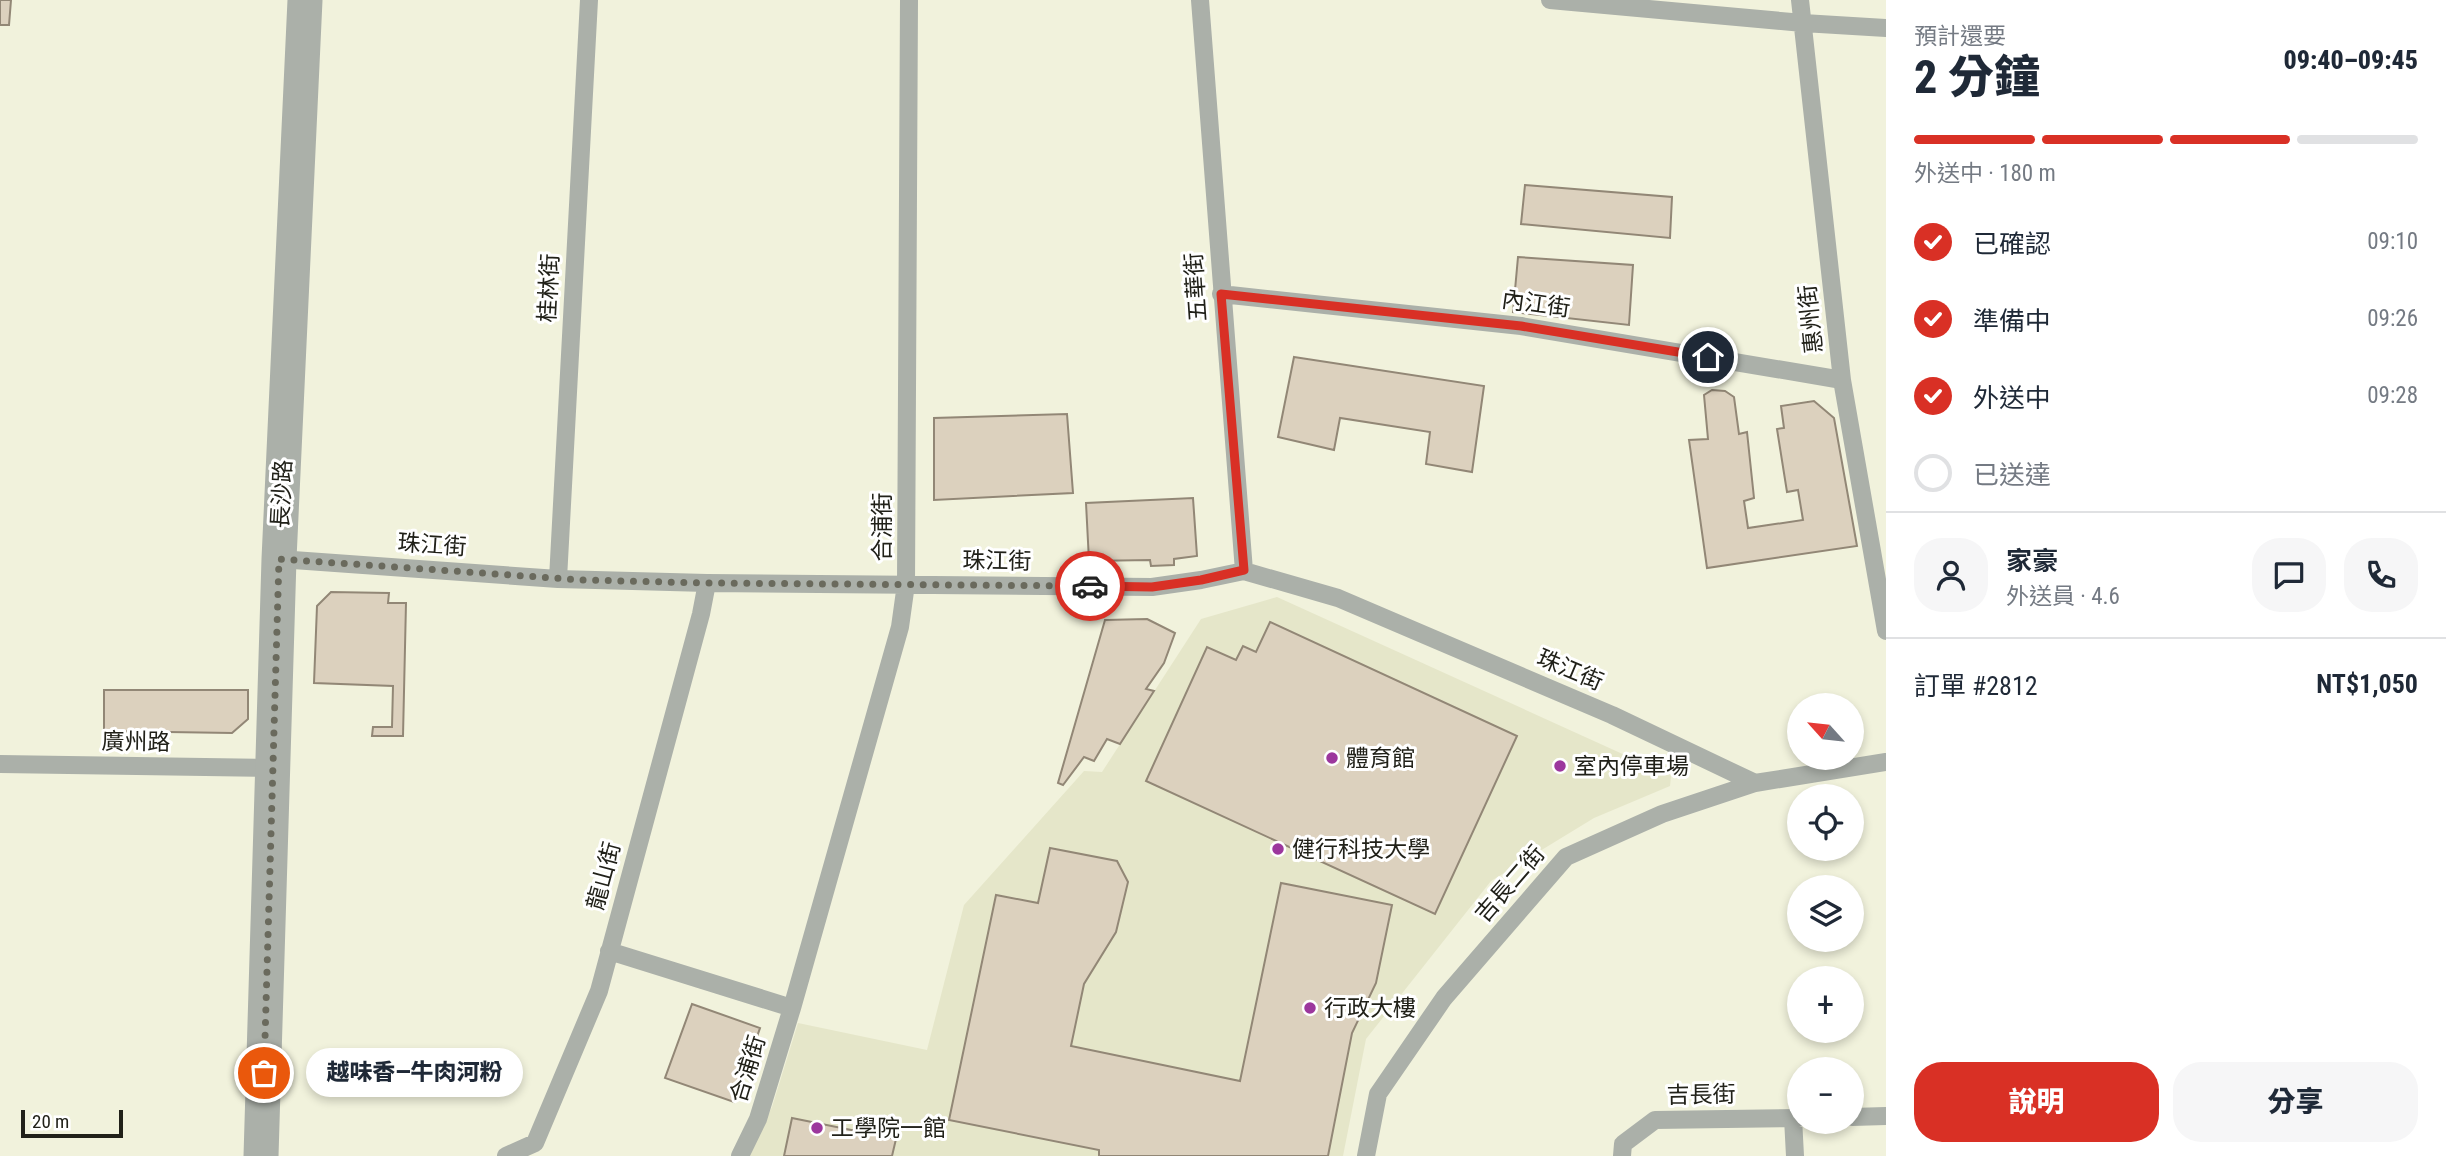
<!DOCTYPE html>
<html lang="zh-TW">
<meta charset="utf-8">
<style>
body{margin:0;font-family:"Roboto Condensed","Noto Sans TC",sans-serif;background:#f6f6f7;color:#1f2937;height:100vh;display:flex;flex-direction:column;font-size:26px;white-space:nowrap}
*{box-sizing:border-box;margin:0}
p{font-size:23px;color:#747a83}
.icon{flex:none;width:38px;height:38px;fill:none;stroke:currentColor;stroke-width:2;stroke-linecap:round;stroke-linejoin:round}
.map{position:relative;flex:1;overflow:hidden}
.drawer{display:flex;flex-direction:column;background:#fff;width:560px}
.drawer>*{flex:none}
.needle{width:46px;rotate:297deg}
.fabs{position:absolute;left:1787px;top:693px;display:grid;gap:14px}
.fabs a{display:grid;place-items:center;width:77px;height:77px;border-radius:50%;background:#fff;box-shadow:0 4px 10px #0003;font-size:35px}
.scale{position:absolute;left:21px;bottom:18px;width:102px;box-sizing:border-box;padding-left:7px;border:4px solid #212119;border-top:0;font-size:19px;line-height:24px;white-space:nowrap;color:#212119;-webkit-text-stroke:5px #fff;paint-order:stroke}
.pin{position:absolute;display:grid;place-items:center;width:60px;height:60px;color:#fff;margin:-30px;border:4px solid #fff;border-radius:50%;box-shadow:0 2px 7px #0007}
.courier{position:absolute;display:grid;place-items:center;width:70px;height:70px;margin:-35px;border:5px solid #d93025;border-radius:50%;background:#fff;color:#222;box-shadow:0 2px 9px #0007}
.bubble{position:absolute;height:49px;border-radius:24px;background:#fff;box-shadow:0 4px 10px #0003;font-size:23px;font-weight:800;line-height:49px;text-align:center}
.overview em{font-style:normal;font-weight:800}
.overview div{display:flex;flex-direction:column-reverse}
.overview{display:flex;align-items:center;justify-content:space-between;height:119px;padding:0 28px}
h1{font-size:46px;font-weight:800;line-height:52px}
.bar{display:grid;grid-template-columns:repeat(4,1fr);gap:10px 7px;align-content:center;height:84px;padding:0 28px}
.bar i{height:9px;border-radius:5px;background:#e0e1e3}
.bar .active{background:#d93025}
.bar p{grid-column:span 4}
.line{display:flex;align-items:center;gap:18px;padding:0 28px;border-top:2px solid #e0e1e3}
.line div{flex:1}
.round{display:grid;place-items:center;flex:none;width:74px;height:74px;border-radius:28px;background:#f6f6f7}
ol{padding:0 28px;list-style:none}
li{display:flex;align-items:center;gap:21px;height:77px}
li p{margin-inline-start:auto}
li .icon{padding:7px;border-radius:50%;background:#d93025;color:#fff;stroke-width:4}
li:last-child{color:#747a83}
li i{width:38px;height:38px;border:4px solid #e0e1e3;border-radius:50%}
.button{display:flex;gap:14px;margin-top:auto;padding:14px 28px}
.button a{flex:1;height:80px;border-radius:28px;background:#d93025;color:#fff;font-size:28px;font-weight:800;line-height:80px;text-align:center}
.button a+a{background:#f6f6f7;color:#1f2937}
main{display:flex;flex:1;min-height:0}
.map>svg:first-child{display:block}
.built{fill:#e5e6c9}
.building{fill:#dcd1be;stroke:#928776;stroke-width:2}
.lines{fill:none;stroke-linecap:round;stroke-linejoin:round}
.lane{stroke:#abb0a9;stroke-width:18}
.street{stroke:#abb0a9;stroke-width:35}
.done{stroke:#6a6a5d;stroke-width:7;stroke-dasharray:0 12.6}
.route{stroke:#d93025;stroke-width:9}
.poi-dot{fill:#9c379d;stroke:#fff;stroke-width:2.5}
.labels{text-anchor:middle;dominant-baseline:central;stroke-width:6;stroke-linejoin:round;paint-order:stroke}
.street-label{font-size:23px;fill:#212119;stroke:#fff}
.poi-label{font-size:23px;fill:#212119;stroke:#fff;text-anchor:start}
</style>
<main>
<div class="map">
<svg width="1886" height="1156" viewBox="0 0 1886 1156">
<rect width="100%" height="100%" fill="#f1f2dc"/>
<path class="built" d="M1277 597 1627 756 1672 768 1670 786 1594 818 1491 881 1366 1039 1343 1156H748L772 1107 798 1023 927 1050 964 905 1084 771 1102 772 1201 619Z"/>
<path class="building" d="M0 0H11L9 25H0Z
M1525 185 1672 197 1670 238 1521 224Z
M1518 257 1633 265 1629 325 1513 312Z
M1294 357 1484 386 1472 472 1426 464 1430 432 1340 418 1334 450 1278 437Z
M1712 390 1725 391 1734 397 1739 434 1747 432 1754 498 1744 501 1748 528 1803 520 1798 490 1787 492 1777 429 1784 428 1781 406 1814 401 1834 418 1857 546 1707 568 1689 440 1708 439 1704 395Z
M1067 414 1073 493 934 500V418Z
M1193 498 1197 556 1174 559V565L1151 566 1150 560 1089 561 1086 503Z
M331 592 389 593 388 603H406L403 736H372L373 727H392L393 686 314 683 317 606Z
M1147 619 1175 633 1164 663 1146 689 1154 691 1120 744 1107 739 1094 761 1084 757 1063 785 1058 783 1105 620Z
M1270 622 1517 736 1435 914 1146 781 1207 647 1236 660 1243 646 1256 652Z
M104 690H248V719L232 733 104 731Z
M1050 848 1117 861 1128 882 1116 932 1084 984 1071 1046 1240 1081 1281 883 1392 905 1376 983 1352 1033 1328 1156H1099V1150L949 1120 996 895 1038 903Z
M692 1004 760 1028 734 1102 665 1078Z
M792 1118 896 1139 892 1156H784Z"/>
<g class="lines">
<path class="lane" d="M1200 0 1244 571
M1550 0 1803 23 1886 28
M1800 0 1842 380 1886 631
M1221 294 1521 326 1842 380
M279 559 558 579 707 583 1152 587 1201 580 1244 571 1338 598 1612 715 1755 783
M558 579 589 0
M0 764 272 768
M609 951 792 1008
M1852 1117 1886 1116
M1793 1118 1795 1156
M506 1156 535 1143 599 991 701 614 707 583
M740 1156 758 1119 792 1008 900 627 906 584 909 0
M1366 1156 1378 1094 1444 998 1566 857 1662 814 1755 783 1886 762
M1622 1156 1623 1144 1655 1120 1799 1118"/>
<path class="street" d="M261 1156 279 559 305 0"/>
</g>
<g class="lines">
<path class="done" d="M264 1073 279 559 583 580 707 583 1090 586"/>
<path class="route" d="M1090 586 1152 587 1201 580 1244 570 1221 294 1521 326 1708 357"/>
</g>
<g class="poi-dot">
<circle cx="1332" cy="758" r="7"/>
<circle cx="1560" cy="766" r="7"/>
<circle cx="1278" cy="849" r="7"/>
<circle cx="1310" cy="1008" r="7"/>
<circle cx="817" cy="1128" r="7"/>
</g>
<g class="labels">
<g class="street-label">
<text transform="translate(1196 287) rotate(-94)">五華街</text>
<text transform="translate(549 288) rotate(-87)">桂林街</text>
<text transform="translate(1536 304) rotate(8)">內江街</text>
<text transform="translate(1811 319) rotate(-96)">惠州街</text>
<text transform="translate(282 494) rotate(-87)">長沙路</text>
<text transform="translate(882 527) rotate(-90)">合浦街</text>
<text transform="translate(432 545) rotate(4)">珠江街</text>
<text transform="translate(997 561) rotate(1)">珠江街</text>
<text transform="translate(1570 670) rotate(23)">珠江街</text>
<text transform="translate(136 742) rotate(1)">廣州路</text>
<text transform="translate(604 876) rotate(-75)">龍山街</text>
<text transform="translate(1510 884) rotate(-49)">吉長二街</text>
<text transform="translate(748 1069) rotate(-73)">合浦街</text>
<text transform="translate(1701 1095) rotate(-1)">吉長街</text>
</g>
<g class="poi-label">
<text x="1346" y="758">體育館</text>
<text x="1574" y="766">室內停車場</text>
<text x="1292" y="849">健行科技大學</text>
<text x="1324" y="1008">行政大樓</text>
<text x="831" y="1128">工學院一館</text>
</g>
</g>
</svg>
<div class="fabs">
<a><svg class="needle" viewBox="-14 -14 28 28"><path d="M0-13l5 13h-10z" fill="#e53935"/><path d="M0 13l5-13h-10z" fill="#747a83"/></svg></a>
<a><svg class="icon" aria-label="locate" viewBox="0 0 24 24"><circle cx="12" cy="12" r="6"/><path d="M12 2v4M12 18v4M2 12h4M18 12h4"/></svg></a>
<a><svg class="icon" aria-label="layers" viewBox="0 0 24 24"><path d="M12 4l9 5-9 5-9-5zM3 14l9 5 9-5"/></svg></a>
<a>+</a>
<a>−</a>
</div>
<div class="scale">20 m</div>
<div class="pin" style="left:264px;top:1073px;background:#ea580c"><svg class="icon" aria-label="bag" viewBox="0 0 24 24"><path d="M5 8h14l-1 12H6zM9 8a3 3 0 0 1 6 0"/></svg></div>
<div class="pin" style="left:1708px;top:357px;background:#1f2937"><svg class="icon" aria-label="home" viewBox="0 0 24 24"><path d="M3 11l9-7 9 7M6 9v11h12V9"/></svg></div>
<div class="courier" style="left:1090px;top:586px"><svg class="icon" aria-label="car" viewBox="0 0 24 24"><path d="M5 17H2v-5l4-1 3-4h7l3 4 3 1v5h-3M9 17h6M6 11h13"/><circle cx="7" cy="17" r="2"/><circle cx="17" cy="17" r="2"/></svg></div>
<div class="bubble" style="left:306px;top:1048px;width:217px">越味香—牛肉河粉</div>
</div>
<section class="drawer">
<div class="overview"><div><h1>2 分鐘</h1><p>預計還要</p></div><em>09:40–09:45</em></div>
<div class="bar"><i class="active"></i><i class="active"></i><i class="active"></i><i></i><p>外送中 · 180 m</p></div>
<ol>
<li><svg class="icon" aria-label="check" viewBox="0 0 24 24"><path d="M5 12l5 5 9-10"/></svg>已確認<p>09:10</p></li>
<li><svg class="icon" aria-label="check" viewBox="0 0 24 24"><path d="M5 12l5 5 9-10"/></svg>準備中<p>09:26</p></li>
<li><svg class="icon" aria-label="check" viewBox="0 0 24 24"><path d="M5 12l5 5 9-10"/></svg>外送中<p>09:28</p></li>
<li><i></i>已送達</li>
</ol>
<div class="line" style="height:126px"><a class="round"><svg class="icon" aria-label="person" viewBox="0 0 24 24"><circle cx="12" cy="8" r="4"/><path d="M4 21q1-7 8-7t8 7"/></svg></a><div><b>家豪</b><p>外送員 · 4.6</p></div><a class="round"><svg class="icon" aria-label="chat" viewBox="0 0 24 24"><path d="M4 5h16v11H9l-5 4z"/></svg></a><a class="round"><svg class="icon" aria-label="phone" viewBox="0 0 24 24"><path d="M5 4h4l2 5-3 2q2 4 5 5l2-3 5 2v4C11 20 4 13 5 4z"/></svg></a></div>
<div class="line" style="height:91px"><div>訂單 #2812</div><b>NT$1,050</b></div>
<div class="button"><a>說明</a><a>分享</a></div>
</section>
</main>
